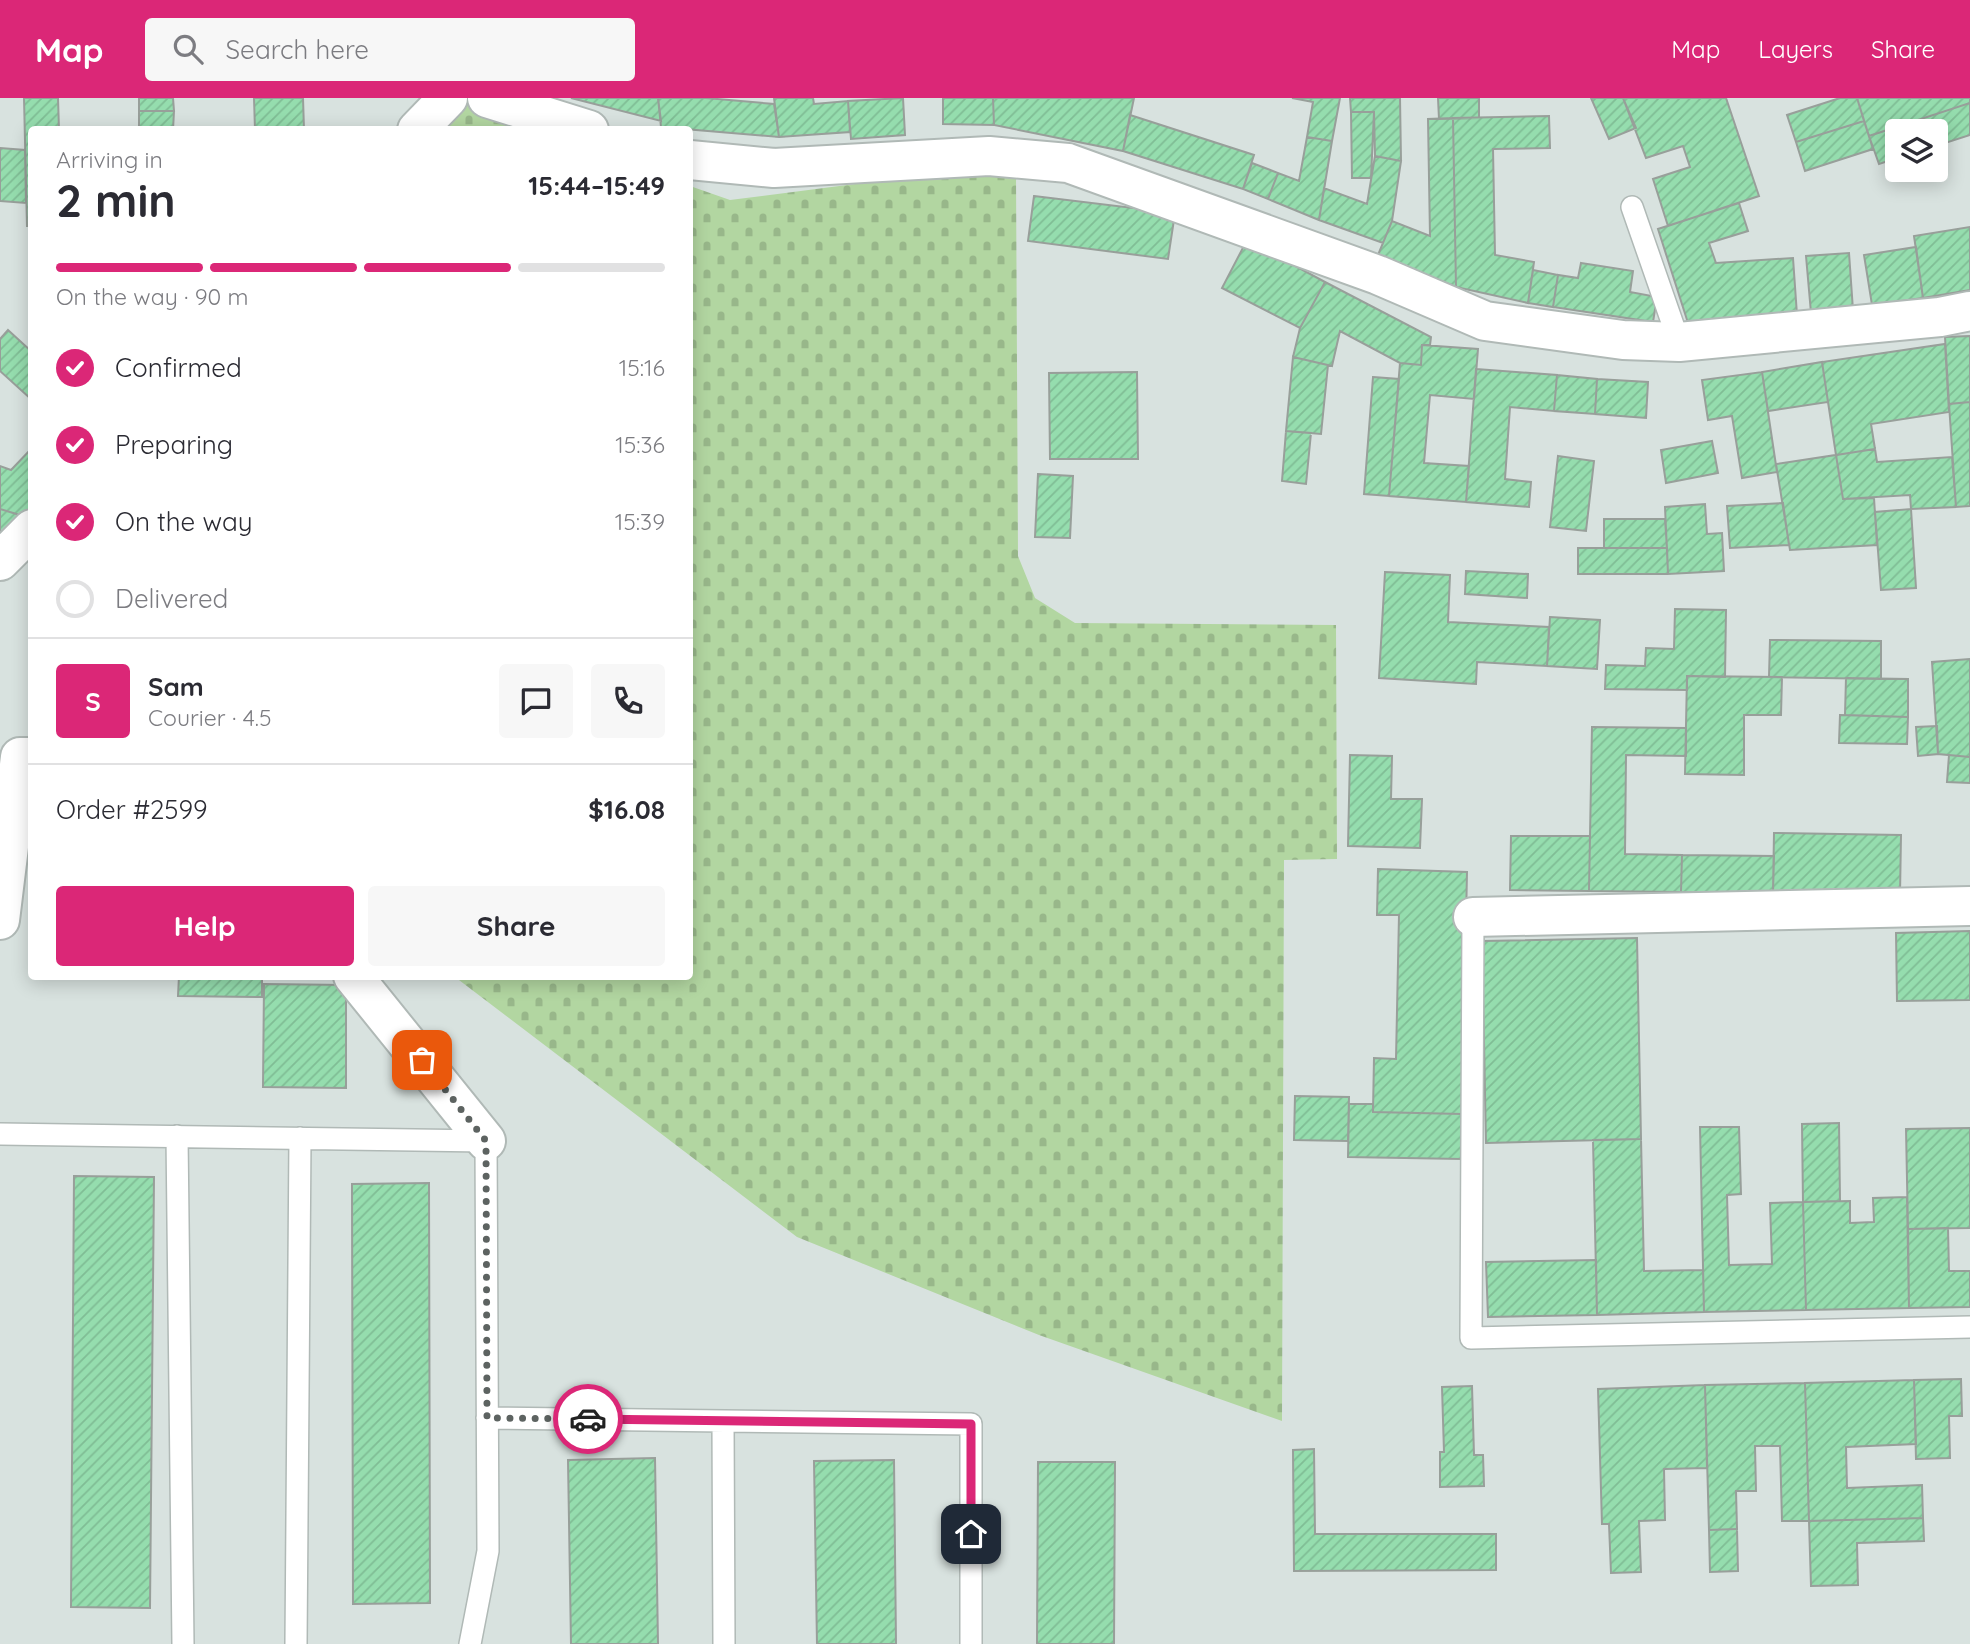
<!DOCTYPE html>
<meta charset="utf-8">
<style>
body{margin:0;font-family:Quicksand,sans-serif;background:#f7f7f7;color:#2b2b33;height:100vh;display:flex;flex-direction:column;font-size:26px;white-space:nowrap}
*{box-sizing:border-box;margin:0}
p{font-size:23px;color:#7c7c81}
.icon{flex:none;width:38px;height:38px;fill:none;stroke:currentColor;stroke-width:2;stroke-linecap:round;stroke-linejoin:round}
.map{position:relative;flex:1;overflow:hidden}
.sheet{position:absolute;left:28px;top:28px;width:665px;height:854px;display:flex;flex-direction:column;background:#fff;border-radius:7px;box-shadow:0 4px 18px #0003}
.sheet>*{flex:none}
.tools{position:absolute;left:1885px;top:21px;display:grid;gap:14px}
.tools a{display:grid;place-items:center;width:63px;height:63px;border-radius:7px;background:#fff;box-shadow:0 4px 18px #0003;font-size:35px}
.pin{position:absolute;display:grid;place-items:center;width:60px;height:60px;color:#fff;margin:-30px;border-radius:14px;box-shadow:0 4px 10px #0006}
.courier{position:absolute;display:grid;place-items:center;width:70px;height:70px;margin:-35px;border:5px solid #db2777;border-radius:50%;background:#fff;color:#222;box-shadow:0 2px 9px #0007}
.summary em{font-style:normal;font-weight:700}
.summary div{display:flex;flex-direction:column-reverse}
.summary{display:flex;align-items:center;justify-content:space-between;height:119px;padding:0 28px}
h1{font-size:46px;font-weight:700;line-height:52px}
.bar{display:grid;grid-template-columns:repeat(4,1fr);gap:10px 7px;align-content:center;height:84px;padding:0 28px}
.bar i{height:9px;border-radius:5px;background:#e1e1e2}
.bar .current{background:#db2777}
.bar p{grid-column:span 4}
.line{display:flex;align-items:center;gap:18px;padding:0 28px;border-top:2px solid #e1e1e2}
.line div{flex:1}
.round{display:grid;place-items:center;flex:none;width:74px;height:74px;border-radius:7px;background:#f7f7f7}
ol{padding:0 28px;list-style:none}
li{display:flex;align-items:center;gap:21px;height:77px}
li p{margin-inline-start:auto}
li .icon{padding:7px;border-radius:50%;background:#db2777;color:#fff;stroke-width:4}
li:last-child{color:#7c7c81}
li i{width:38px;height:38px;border:4px solid #e1e1e2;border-radius:50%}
.primary-button{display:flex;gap:14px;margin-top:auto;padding:14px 28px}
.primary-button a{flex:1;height:80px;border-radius:7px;background:#db2777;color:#fff;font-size:28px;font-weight:700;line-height:80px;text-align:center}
.primary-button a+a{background:#f7f7f7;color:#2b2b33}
header{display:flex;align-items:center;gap:42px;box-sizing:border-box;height:98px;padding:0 35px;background:#db2777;color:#fff}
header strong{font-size:33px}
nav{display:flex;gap:38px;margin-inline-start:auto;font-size:24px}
.search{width:490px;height:63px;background:#f7f7f7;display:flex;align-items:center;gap:18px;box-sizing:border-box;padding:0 24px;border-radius:7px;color:#7c7c81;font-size:26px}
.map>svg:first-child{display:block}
.cemetery{fill:url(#cemetery-stones)}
.building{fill:url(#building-hatch);stroke:#989f9a;stroke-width:2}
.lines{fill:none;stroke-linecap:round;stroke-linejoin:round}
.service-casing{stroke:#b0b9b6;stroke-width:24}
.minor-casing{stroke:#b0b9b6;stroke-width:42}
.service{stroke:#fff;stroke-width:21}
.minor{stroke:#fff;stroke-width:38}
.done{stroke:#5d6361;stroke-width:7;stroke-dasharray:0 12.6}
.route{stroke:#db2777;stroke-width:9}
</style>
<header>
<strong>Map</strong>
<div class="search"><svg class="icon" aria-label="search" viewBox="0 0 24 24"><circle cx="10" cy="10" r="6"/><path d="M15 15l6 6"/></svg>Search here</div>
<nav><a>Map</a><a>Layers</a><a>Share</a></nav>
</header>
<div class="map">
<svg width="1970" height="1546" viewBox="0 0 1970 1546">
<defs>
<pattern id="cemetery-stones" width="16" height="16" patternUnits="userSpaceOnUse" patternTransform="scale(1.75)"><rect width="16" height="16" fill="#b2d6a1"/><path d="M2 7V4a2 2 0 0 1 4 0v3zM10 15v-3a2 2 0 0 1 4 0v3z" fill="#98b78a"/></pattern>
<pattern id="building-hatch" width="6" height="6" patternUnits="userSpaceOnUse" patternTransform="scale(1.75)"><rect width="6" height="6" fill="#95ddae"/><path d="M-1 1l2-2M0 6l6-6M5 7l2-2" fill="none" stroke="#80bd95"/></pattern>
</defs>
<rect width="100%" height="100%" fill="#d8e2df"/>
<path class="cemetery" d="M460 4 534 31 436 32Z
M1016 77 1018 458 1035 500 1075 525 1336 527 1337 761 1284 762 1282 1323 1039 1237 797 1139 455 879 690 878V88L730 102 909 79Z"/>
<path class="building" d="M24 0H58L59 32H32V128H27Z
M139 0H173L174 13H139Z
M254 0H303L304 32H255Z
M571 0H658L661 23Z
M658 0H706L774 6 779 39 661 29Z
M774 0H813L814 6 848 3 850 34 779 39Z
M903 0 905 37 851 41 848 3Z
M943 0H993L994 27 943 26Z
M993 0H1134L1123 53 994 27Z
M1292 0H1340L1332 43 1307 39 1313 4Z
M1350 0H1400L1401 63 1375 58 1374 14H1351Z
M1438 0H1479V20L1439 21Z
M1591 0H1623L1636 30 1609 41Z
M1623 0H1726L1759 98 1668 128 1653 81 1690 69 1683 48 1646 60Z
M1840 0H1857L1864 23 1796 44 1787 17Z
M1857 0H1970V5L1869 38Z
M1970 5V37L1936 48V33H1897V60L1879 66 1869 38Z
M139 13H174L173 32H139Z
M1351 14H1374L1371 80H1352Z
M1130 17 1254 57 1243 91 1123 53Z
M1549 18 1550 50 1493 51 1495 157 1534 164 1528 205 1456 189 1453 20Z
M1453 20 1456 189 1378 157 1392 123 1430 138 1428 21Z
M1864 23 1873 51 1805 73 1796 44Z
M1307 39 1332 43 1319 122 1268 101 1278 75 1299 83Z
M0 50 25 52 26 105 0 103Z
M1375 58 1401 63 1392 123 1383 145 1319 122 1324 90 1367 106Z
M1252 65 1278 75 1268 101 1243 91Z
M1034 98 1175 115 1168 161 1028 143Z
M1739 105 1748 133 1709 145 1716 165 1793 160 1797 217 1688 225 1658 131Z
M1970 129V192L1923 200 1914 138Z
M1247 142 1325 184 1300 230 1222 190Z
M1916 149 1923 200 1872 207 1864 157Z
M1849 155 1853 212 1811 215 1806 158Z
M1581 165 1633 173 1630 194 1657 199 1653 224 1553 209 1558 177 1578 180Z
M1533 172 1558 177 1553 209 1528 205Z
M1325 184 1431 239 1430 247H1422L1421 267 1400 265 1340 233 1332 268 1293 259 1300 230Z
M8 232 32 254V302L0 273V241Z
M1970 238V304L1949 306 1945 239Z
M1945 246 1949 314 1871 326 1875 351 1836 357 1822 264Z
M1422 247 1478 251 1474 301 1430 297 1424 365 1469 368 1466 404 1389 398 1400 265 1421 267Z
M1293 259 1328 267 1321 336 1286 333Z
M1822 264 1828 304 1768 313 1762 274Z
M1476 271 1557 277 1554 313 1510 309 1505 381 1531 384 1529 409 1466 404Z
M1137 274 1138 361H1050L1049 275Z
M1762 274 1777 374 1742 380 1732 318 1708 322 1702 282Z
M1557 277 1597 281 1595 316 1554 313Z
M1373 279 1399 281 1389 398 1364 396Z
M1597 281 1648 284 1646 320 1595 316Z
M1970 304V408L1956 409 1949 306Z
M1286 333 1311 335 1306 386 1282 383Z
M1712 343 1718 375 1666 385 1661 352Z
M32 350V409L23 418 0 411V368L11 372Z
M1875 351 1877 364 1952 359 1956 409 1911 411 1910 397 1843 401 1836 357Z
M1836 357 1843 401 1874 400 1877 447 1790 452 1776 366Z
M1558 358 1594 363 1586 433 1550 429Z
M1038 376 1073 378 1070 440 1035 439Z
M1783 405 1789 447 1730 450 1727 408Z
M1705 406 1707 436 1722 435 1724 473 1668 476 1665 409Z
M0 411 23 418 0 442Z
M1911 411 1916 490 1881 492 1875 414Z
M1604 421H1665L1667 450H1604Z
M1578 450H1667L1668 476H1578Z
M1466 473 1528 476 1527 500 1465 496Z
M1385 474 1450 477 1448 524 1549 529 1547 568 1477 564 1476 586 1379 580Z
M1675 511 1726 512 1725 579 1687 578V592L1605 591 1606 567 1645 568 1646 550 1674 551Z
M1550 519 1600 522 1597 571 1547 568Z
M1770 542 1881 543V581L1769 579Z
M1970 561V659L1938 656 1932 564Z
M1687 578 1782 579 1781 617H1744V677L1685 676Z
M1846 580 1908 581V619L1845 617Z
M1840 617 1908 619 1907 646 1839 645Z
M1937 628 1938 656 1918 658 1916 629Z
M1592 629 1686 630V658L1626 657 1625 756 1682 757 1681 794 1589 793Z
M1350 657 1392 658 1391 701H1422L1420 750 1348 748Z
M1949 657 1970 659V685L1947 684Z
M1774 735 1901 737 1900 797 1773 795Z
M1511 738H1590L1589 793 1510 792Z
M1682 757 1774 758 1773 795 1681 794Z
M1378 771 1467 774 1462 1016 1373 1014 1374 960 1396 961 1399 817H1377Z
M1970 833V902L1897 903 1896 835Z
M1637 840 1641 1041 1486 1045 1482 843Z
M179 878H262V899L178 898Z
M264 886 346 887V990L263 989Z
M1295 998 1349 999 1348 1043 1294 1042Z
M1349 1006H1373V1014L1462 1016 1461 1061 1348 1059Z
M1839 1025 1840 1103 1803 1104 1802 1026Z
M1700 1029H1739L1741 1096 1727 1097 1729 1167 1772 1166 1770 1105 1803 1104 1806 1212 1704 1214Z
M1970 1030V1130L1908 1131 1906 1031Z
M1641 1041 1644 1173 1703 1172 1704 1214 1597 1217 1593 1042Z
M74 1078 154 1079 150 1510 71 1509Z
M429 1085 430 1505 353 1506 352 1086Z
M1907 1099 1909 1210 1806 1212 1803 1104 1850 1103V1125L1874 1124 1873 1100Z
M1948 1130 1949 1173H1970V1209L1909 1210 1908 1131Z
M1596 1162 1597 1217 1488 1219 1486 1164Z
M1961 1281 1962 1318H1949L1950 1360 1916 1361 1914 1282Z
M1914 1282 1916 1346 1846 1349 1847 1390 1922 1387 1923 1420 1809 1423 1805 1285Z
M1805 1285 1809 1423H1782L1780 1348H1755L1756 1393H1736L1737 1431 1709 1432 1705 1287Z
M1705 1287 1707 1370 1664 1371 1665 1422 1639 1423 1641 1474 1611 1475 1609 1426H1602L1598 1291Z
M1472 1288 1474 1357H1483L1484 1388 1440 1389V1354H1444L1442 1289Z
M1314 1351 1315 1436H1496V1472L1294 1473 1293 1352Z
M655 1360 658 1546H571L568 1362Z
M894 1362 896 1546H817L814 1363Z
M1038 1364H1115L1114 1546H1037Z
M1923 1420 1924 1443 1857 1445 1858 1487 1811 1488 1809 1423Z
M1737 1431 1738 1473 1710 1474 1709 1432Z"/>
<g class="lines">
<g class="service-casing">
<path id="service" d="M1632 109 1679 244
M1473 819 1471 1240 1970 1229
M0 1036 486 1043 488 1453 470 1546
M177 1038 183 1546
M487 1320 971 1326V1546
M723 1323 724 1546
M296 1546 300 1040"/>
</g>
<g class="minor-casing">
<path id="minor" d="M487 0 589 32
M417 32 448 0
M690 62 774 70 989 58 1068 65 1378 177 1485 223 1623 242 1679 244 1940 219 1970 213
M0 463 32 431
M1473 819 1970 808
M0 822 20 659H32
M353 878 486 1043"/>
</g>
<use href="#service" class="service"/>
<use href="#minor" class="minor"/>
</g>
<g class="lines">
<path class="done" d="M422 962 486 1043 487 1320 588 1321"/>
<path class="route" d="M588 1321 971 1326V1436"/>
</g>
</svg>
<div class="tools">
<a><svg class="icon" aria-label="layers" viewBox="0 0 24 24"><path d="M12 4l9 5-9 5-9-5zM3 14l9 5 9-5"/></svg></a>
</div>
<div class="pin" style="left:422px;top:962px;background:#ea580c"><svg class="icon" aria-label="bag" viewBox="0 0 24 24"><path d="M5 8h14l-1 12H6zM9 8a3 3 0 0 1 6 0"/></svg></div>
<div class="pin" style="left:971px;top:1436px;background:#1f2937"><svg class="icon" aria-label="home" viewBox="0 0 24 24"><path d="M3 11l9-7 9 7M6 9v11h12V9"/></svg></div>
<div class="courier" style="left:588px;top:1321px"><svg class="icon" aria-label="car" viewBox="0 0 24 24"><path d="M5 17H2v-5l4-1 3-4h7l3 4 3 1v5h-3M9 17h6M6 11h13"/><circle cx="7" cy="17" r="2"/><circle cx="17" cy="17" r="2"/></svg></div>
<section class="sheet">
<div class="summary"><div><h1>2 min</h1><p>Arriving in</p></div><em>15:44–15:49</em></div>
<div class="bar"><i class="current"></i><i class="current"></i><i class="current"></i><i></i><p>On the way · 90 m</p></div>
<ol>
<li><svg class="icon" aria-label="check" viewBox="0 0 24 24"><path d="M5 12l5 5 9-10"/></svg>Confirmed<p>15:16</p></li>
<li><svg class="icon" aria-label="check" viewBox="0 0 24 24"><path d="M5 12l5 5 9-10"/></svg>Preparing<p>15:36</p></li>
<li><svg class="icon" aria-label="check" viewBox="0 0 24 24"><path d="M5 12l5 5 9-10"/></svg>On the way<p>15:39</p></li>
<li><i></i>Delivered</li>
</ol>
<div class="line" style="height:126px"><b class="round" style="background:#db2777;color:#fff">S</b><div><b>Sam</b><p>Courier · 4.5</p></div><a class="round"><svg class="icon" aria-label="chat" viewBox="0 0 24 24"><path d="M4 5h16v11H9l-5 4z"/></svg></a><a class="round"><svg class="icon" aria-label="phone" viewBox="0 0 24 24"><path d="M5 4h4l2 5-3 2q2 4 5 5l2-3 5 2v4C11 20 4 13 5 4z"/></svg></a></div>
<div class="line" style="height:91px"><div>Order #2599</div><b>$16.08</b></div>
<div class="primary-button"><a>Help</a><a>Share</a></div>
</section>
</div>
